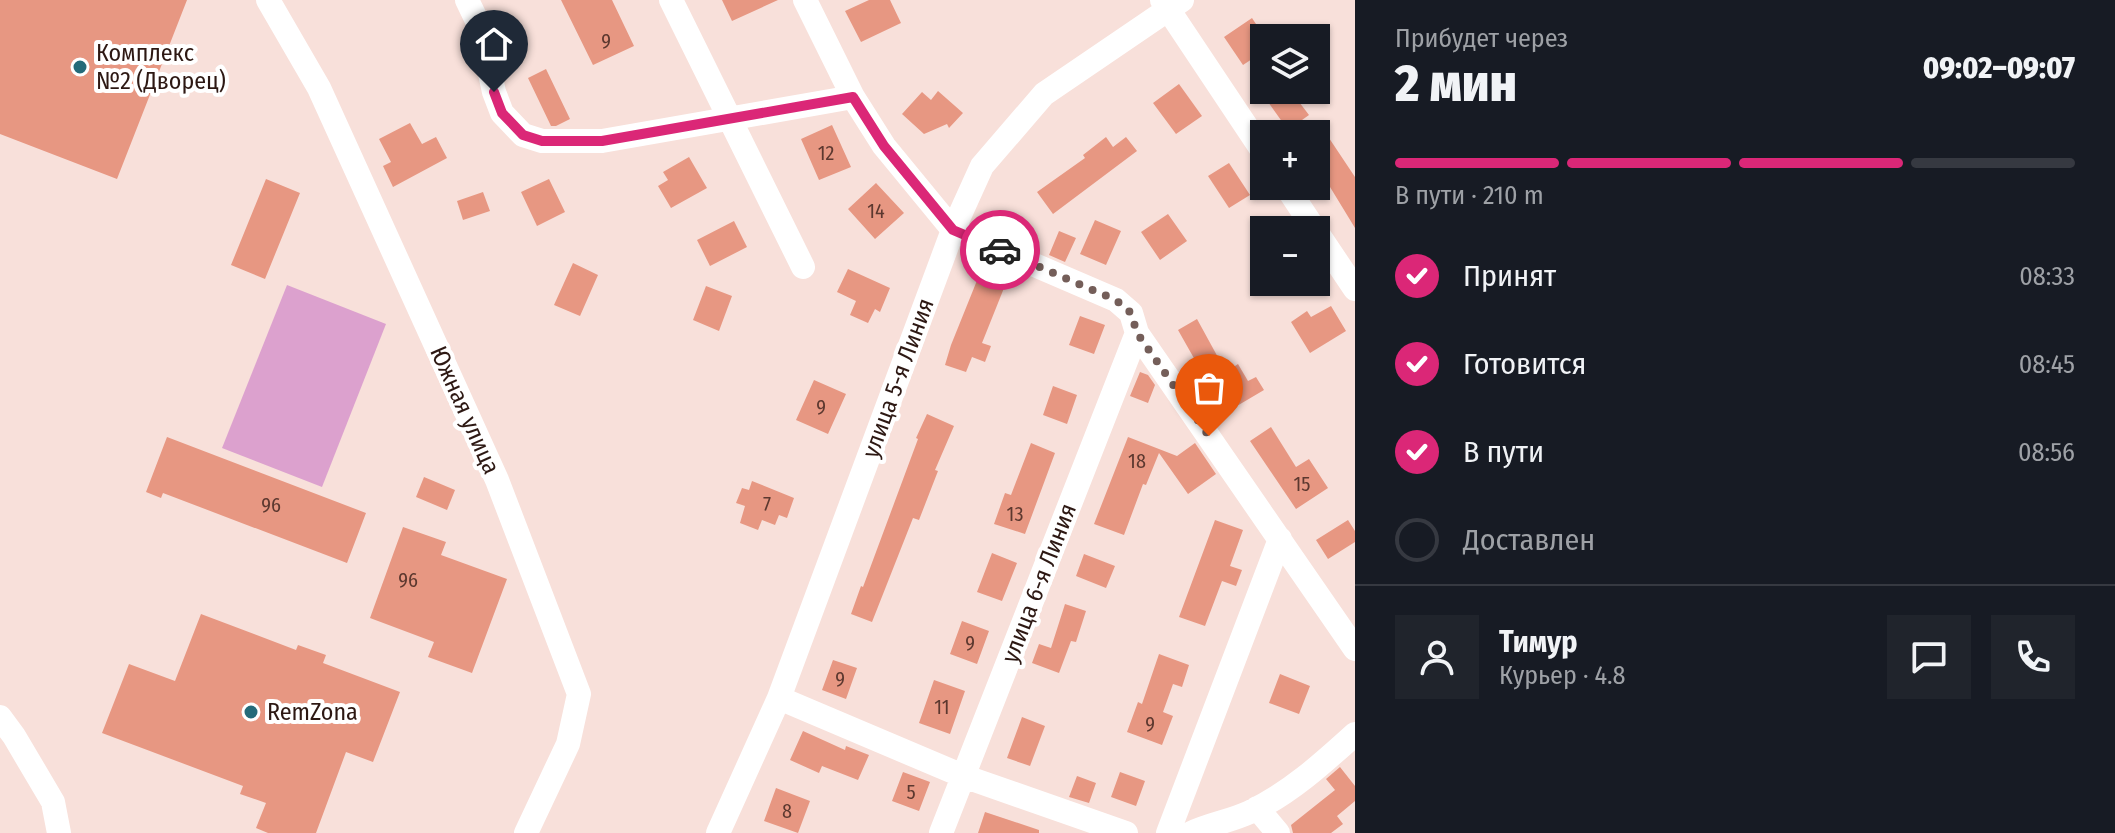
<!DOCTYPE html>
<html lang="ru">
<meta charset="utf-8">
<style>
body{margin:0;font-family:"Fira Sans Condensed",sans-serif;background:#20242c;color:#f1f3f6;height:100vh;display:flex;flex-direction:column;font-size:30px;white-space:nowrap}
*{box-sizing:border-box;margin:0}
p{font-size:26px;color:#9ea1a6}
.icon{flex:none;width:44px;height:44px;fill:none;stroke:currentColor;stroke-width:2;stroke-linecap:round;stroke-linejoin:round}
.map{position:relative;flex:1;overflow:hidden}
.drawer{display:flex;flex-direction:column;background:#171b24;width:760px}
.drawer>*{flex:none}
.buttons{position:absolute;left:1250px;top:24px;display:grid;gap:16px}
.buttons a{display:grid;place-items:center;width:80px;height:80px;border-radius:0px;background:#171b24;box-shadow:0 2px 6px #0004;font-size:40px}
.pin{position:absolute;display:grid;place-items:center;width:68px;height:68px;color:#fff;margin:-82px -34px;border-radius:50% 50% 50% 0;rotate:-45deg;box-shadow:0 0 8px #0007}
.pin .icon{rotate:45deg}
.courier{position:absolute;display:grid;place-items:center;width:80px;height:80px;margin:-40px;border:6px solid #db2777;border-radius:50%;background:#fff;color:#222;box-shadow:0 2px 10px #0007}
.summary em{font-style:normal;font-weight:800}
.summary div{display:flex;flex-direction:column-reverse}
.summary{display:flex;align-items:center;justify-content:space-between;height:136px;padding:0 40px}
h1{font-size:52px;font-weight:800;line-height:60px}
.bar{display:grid;grid-template-columns:repeat(4,1fr);gap:12px 8px;align-content:center;height:96px;padding:0 40px}
.bar i{height:10px;border-radius:6px;background:#363941}
.bar .on{background:#db2777}
.bar p{grid-column:span 4}
.line{display:flex;align-items:center;gap:20px;padding:0 40px;border-top:2px solid #363941}
.line div{flex:1}
.round{display:grid;place-items:center;flex:none;width:84px;height:84px;border-radius:0px;background:#20242c}
ol{padding:0 40px;list-style:none}
li{display:flex;align-items:center;gap:24px;height:88px}
li p{margin-inline-start:auto}
li .icon{padding:8px;border-radius:50%;background:#db2777;color:#fff;stroke-width:4}
li:last-child{color:#9ea1a6}
li i{width:44px;height:44px;border:4px solid #363941;border-radius:50%}
main{display:flex;flex:1;min-height:0}
.map>svg:first-child{display:block}
.green{fill:#dca1ce}
.building{fill:#e79782}
.lines{fill:none;stroke-linecap:round;stroke-linejoin:round}
.minor{stroke:#fff;stroke-width:24}
.done{stroke:#745e59;stroke-width:8;stroke-dasharray:0 14.4}
.route{stroke:#db2777;stroke-width:10}
.poi-dot{fill:#246a79;stroke:#fff;stroke-width:3}
.labels{text-anchor:middle;dominant-baseline:central;stroke-width:8;stroke-linejoin:round;paint-order:stroke}
.number-label{font-size:20px;fill:#5c382f}
.poi-label{font-size:24px;fill:#2d1813;stroke:#fff;text-anchor:start}
.street-label{font-size:24px;fill:#2d1813;stroke:#fff}
</style>
<main>
<div class="map">
<svg width="1355" height="833" viewBox="0 0 1355 833">
<rect width="100%" height="100%" fill="#f8e0da"/>
<path class="green" d="M287 285 386 324 322 487 222 448Z"/>
<path class="building" d="M0 0H187L117 179 0 134Z
M561 0H612L634 46 593 65Z
M722 0H778L732 21Z
M869 0H890L901 23 861 42 845 11Z
M1252 18 1264 36V51L1243 65 1224 37Z
M546 69 570 119 556 126H551L528 78Z
M1179 84 1202 116 1176 134 1153 103Z
M1284 90H1290L1309 115 1288 130 1268 102Z
M938 91 963 113 949 128 947 124 924 134 902 114 922 92 931 100Z
M410 123 422 144 436 137 447 158 393 187 383 166 391 162 379 139Z
M832 125 851 167 819 180 801 139Z
M1106 137 1113 147 1126 137 1137 151 1053 214 1037 192 1085 158 1083 155Z
M1329 138 1355 177V228L1330 187 1326 190 1316 175V147Z
M689 157 707 188 671 208 658 186 668 180 663 172Z
M1229 163 1250 195 1229 208 1208 176Z
M266 179 300 193 265 279 231 265Z
M549 179 565 212 537 226 521 192Z
M876 183 904 213 875 239 848 209Z
M483 192 490 211 463 220 457 201Z
M1168 214 1187 241 1160 260 1141 232Z
M1095 220 1121 231 1106 265 1080 254Z
M734 221 747 247 710 266 697 240Z
M1059 231 1076 238 1065 262 1049 255Z
M573 263 598 275 580 316 554 305Z
M848 269 890 288 880 312 875 309 868 323 850 315 856 301 837 292Z
M978 278 1004 288 982 343 991 346 985 362 972 357 966 372 945 365 951 345Z
M706 286 732 296 719 331 693 320Z
M1331 306 1346 331 1310 353 1291 322 1307 311 1311 317Z
M1080 316 1105 325 1094 354 1069 345Z
M1197 319 1226 372 1238 364 1248 381 1256 377 1264 390 1225 413 1178 330Z
M1140 372 1148 375 1155 385 1148 403 1130 396Z
M814 380 846 394 828 434 796 420Z
M1053 386 1077 395 1067 424 1043 415Z
M927 414 954 426 935 470 938 471 919 520 913 518 872 622 851 614 861 586 863 587 918 439 916 438Z
M1271 427 1296 467 1309 459 1328 488 1296 509 1250 441Z
M167 437 366 513 347 563 163 493 161 498 146 492Z
M1128 437 1177 456 1195 443 1216 474 1188 494 1159 453 1146 485 1143 484 1124 535 1094 524Z
M1031 443 1055 453 1025 534 994 524 1005 493 1011 495Z
M424 477 455 490 447 510 416 497Z
M752 481 794 498 787 518 779 515 775 525 762 520 758 530 740 523 745 506 736 503 742 488 749 490Z
M1215 520 1243 530 1230 566 1242 570 1236 586 1222 581 1205 626 1179 617Z
M1348 520 1355 531V542L1328 559 1316 540Z
M403 527 446 542 441 555 507 579 472 673 428 657 434 642 370 618Z
M992 553 1017 563 1002 601 977 592Z
M1084 554 1115 566 1106 588 1076 576Z
M1065 604 1086 611 1076 642 1071 641 1059 673 1032 663 1039 644 1051 648Z
M201 614 296 650 298 645 326 655 323 663 400 692 373 762 346 752 316 833H268L256 828 266 803 240 794 243 786 102 733 129 664 175 681Z
M962 621 989 631 977 664 950 654Z
M1159 654 1189 665 1182 687 1173 684 1163 712 1173 716 1162 745 1127 732 1138 702 1142 704Z
M833 660 857 668 846 699 822 690Z
M1280 674 1310 686 1299 714 1269 703Z
M934 680 965 691 950 734 919 723Z
M1022 717 1045 726 1030 766 1007 758Z
M803 731 845 750 846 746 869 755 858 780 822 766 819 773 790 760Z
M1340 767 1355 786V801L1337 816 1343 824 1331 833H1293L1291 825 1335 790 1326 779Z
M903 772 930 782 919 811 892 801Z
M1120 772 1145 781 1136 806 1111 797Z
M1077 776 1096 783 1089 803 1069 797Z
M776 788 810 801 798 833 764 821Z
M985 812 1039 830V833H978Z"/>
<g class="lines">
<path class="minor" d="M268 0 319 88 497 480 579 694 568 744 526 833
M467 0 480 27 494 92 502 113 523 135 542 141H602L853 97
M671 0 803 267
M805 0 853 97 884 146 953 230 1116 300 1131 313 1137 333 1355 649
M1162 0 1264 153
M1286 186 1315 230
M1316 231 1355 289
M779 698 963 776 1126 833
M0 717 14 736 53 802 59 833
M1257 808 1278 833
M718 833 779 698 953 230 982 166 1044 94 1182 0
M941 833 1137 333
M1168 833 1280 539
M1191 833C1210 824 1231 821 1250 812 1289 794 1323 763 1355 734"/>
</g>
<g class="lines">
<path class="done" d="M1000 250 1116 300 1131 313 1137 333 1209 436"/>
<path class="route" d="M494 92 502 113 523 135 542 141H602L853 97 884 146 953 230 1000 250"/>
</g>
<g class="poi-dot">
<circle cx="80" cy="67" r="8"/>
<circle cx="251" cy="712" r="8"/>
</g>
<g class="labels">
<g class="number-label">
<text x="606" y="41">9</text>
<text x="826" y="153">12</text>
<text x="876" y="211">14</text>
<text x="821" y="407">9</text>
<text x="1137" y="461">18</text>
<text x="1302" y="484">15</text>
<text x="767" y="504">7</text>
<text x="271" y="505">96</text>
<text x="1015" y="514">13</text>
<text x="408" y="580">96</text>
<text x="970" y="643">9</text>
<text x="840" y="679">9</text>
<text x="942" y="707">11</text>
<text x="1150" y="724">9</text>
<text x="911" y="792">5</text>
<text x="787" y="811">8</text>
</g>
<g class="poi-label">
<text x="96" y="53">Комплекс<tspan x="96" dy="28">№2 (Дворец)</tspan></text>
<text x="267" y="712">RemZona</text>
</g>
<g class="street-label">
<text transform="translate(898 378) rotate(-70)">улица 5-я Линия</text>
<text transform="translate(465 410) rotate(66)">Южная улица</text>
<text transform="translate(1039 583) rotate(-69)">улица 6-я Линия</text>
</g>
</g>
</svg>
<div class="buttons">
<a><svg class="icon" aria-label="layers" viewBox="0 0 24 24"><path d="M12 4l9 5-9 5-9-5zM3 14l9 5 9-5"/></svg></a>
<a>+</a>
<a>−</a>
</div>
<div class="pin" style="left:1209px;top:436px;background:#ea580c"><svg class="icon" aria-label="bag" viewBox="0 0 24 24"><path d="M5 8h14l-1 12H6zM9 8a3 3 0 0 1 6 0"/></svg></div>
<div class="pin" style="left:494px;top:92px;background:#1f2937"><svg class="icon" aria-label="home" viewBox="0 0 24 24"><path d="M3 11l9-7 9 7M6 9v11h12V9"/></svg></div>
<div class="courier" style="left:1000px;top:250px"><svg class="icon" aria-label="car" viewBox="0 0 24 24"><path d="M5 17H2v-5l4-1 3-4h7l3 4 3 1v5h-3M9 17h6M6 11h13"/><circle cx="7" cy="17" r="2"/><circle cx="17" cy="17" r="2"/></svg></div>
</div>
<section class="drawer">
<div class="summary"><div><h1>2 мин</h1><p>Прибудет через</p></div><em>09:02–09:07</em></div>
<div class="bar"><i class="on"></i><i class="on"></i><i class="on"></i><i></i><p>В пути · 210 m</p></div>
<ol>
<li><svg class="icon" aria-label="check" viewBox="0 0 24 24"><path d="M5 12l5 5 9-10"/></svg>Принят<p>08:33</p></li>
<li><svg class="icon" aria-label="check" viewBox="0 0 24 24"><path d="M5 12l5 5 9-10"/></svg>Готовится<p>08:45</p></li>
<li><svg class="icon" aria-label="check" viewBox="0 0 24 24"><path d="M5 12l5 5 9-10"/></svg>В пути<p>08:56</p></li>
<li><i></i>Доставлен</li>
</ol>
<div class="line" style="height:144px"><a class="round"><svg class="icon" aria-label="person" viewBox="0 0 24 24"><circle cx="12" cy="8" r="4"/><path d="M4 21q1-7 8-7t8 7"/></svg></a><div><b>Тимур</b><p>Курьер · 4.8</p></div><a class="round"><svg class="icon" aria-label="chat" viewBox="0 0 24 24"><path d="M4 5h16v11H9l-5 4z"/></svg></a><a class="round"><svg class="icon" aria-label="phone" viewBox="0 0 24 24"><path d="M5 4h4l2 5-3 2q2 4 5 5l2-3 5 2v4C11 20 4 13 5 4z"/></svg></a></div>
</section>
</main>
